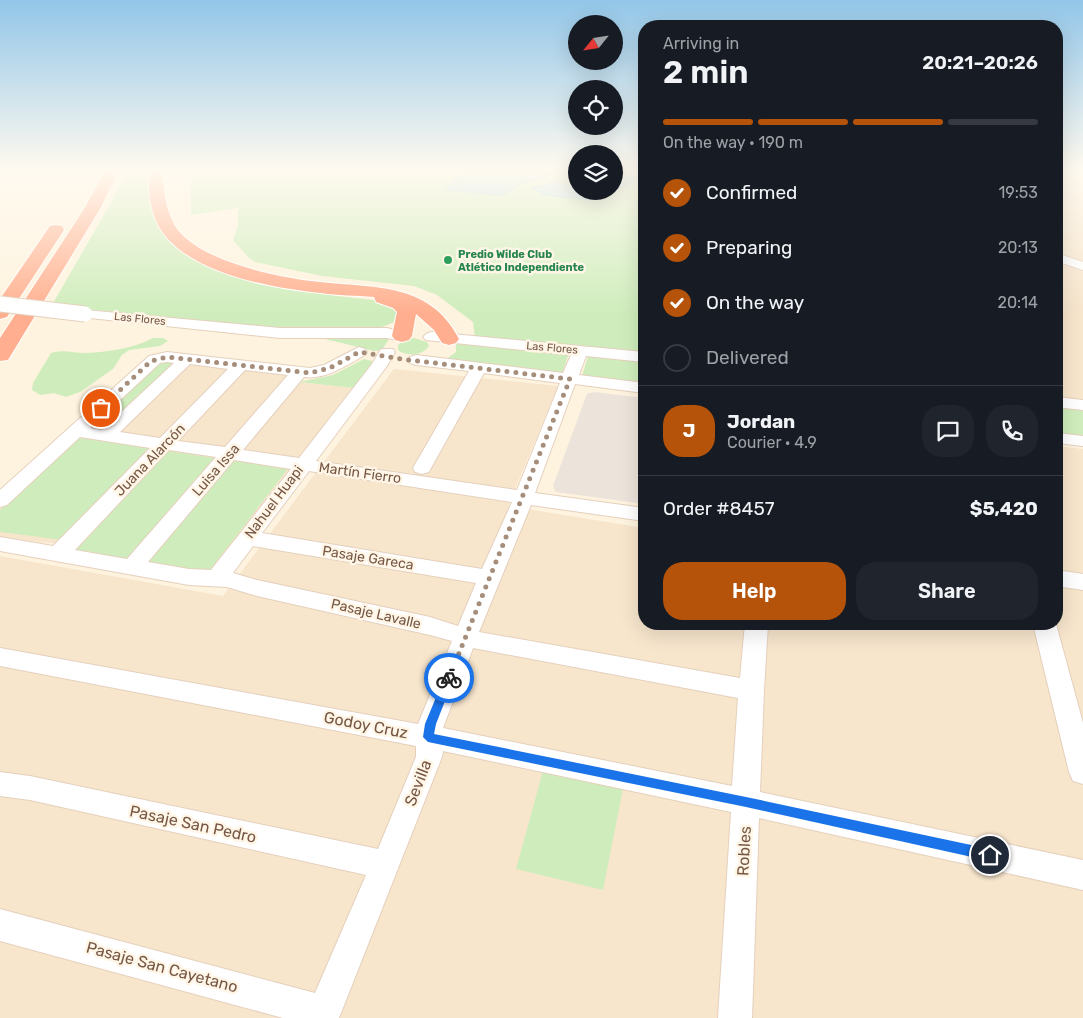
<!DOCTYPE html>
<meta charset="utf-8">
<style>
body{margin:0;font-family:Rubik,sans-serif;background:#20242c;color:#f1f3f6;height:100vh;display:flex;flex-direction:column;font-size:19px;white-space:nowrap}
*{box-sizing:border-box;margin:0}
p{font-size:16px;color:#9ea1a6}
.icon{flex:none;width:28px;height:28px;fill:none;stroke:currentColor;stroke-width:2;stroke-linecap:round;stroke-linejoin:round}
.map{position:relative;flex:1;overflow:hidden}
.sheet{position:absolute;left:638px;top:20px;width:425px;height:610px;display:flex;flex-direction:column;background:#171b24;border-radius:20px;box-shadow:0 5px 20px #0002}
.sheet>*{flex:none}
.needle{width:32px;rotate:240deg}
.buttons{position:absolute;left:568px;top:15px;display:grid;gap:10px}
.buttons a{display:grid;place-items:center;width:55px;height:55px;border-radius:50%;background:#171b24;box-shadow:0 5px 20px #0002;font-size:25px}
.pin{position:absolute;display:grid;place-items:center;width:42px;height:42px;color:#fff;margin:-21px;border:2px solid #fff;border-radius:50%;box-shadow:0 1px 5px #0007}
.courier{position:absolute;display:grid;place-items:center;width:50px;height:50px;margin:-25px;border:4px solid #1a73e8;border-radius:50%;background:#fff;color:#222;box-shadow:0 1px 6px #0007}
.headline em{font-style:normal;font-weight:600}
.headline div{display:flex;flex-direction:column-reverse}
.headline{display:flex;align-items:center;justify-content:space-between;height:85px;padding:0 25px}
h1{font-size:32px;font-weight:600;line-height:38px}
.bar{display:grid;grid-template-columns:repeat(4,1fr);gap:8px 5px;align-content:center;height:60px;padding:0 25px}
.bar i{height:6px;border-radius:4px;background:#363941}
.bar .on{background:#b45309}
.bar p{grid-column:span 4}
.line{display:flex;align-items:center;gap:12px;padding:0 25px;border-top:1px solid #363941}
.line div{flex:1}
.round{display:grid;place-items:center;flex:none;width:52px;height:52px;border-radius:20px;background:#20242c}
ol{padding:0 25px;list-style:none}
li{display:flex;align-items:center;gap:15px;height:55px}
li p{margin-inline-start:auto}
li .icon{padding:5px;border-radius:50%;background:#b45309;color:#fff;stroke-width:4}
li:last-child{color:#9ea1a6}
li i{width:28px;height:28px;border:2px solid #363941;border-radius:50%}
.button{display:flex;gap:10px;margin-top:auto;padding:10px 25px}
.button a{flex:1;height:58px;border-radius:20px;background:#b45309;color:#fff;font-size:20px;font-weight:600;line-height:58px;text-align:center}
.button a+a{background:#20242c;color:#f1f3f6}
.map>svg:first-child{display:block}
.residential{fill:#f7e5cc}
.industrial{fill:#ece3db}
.green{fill:#cfedbc}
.water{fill:#b2e0e9;stroke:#97d0dc}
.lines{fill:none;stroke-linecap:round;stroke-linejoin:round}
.minor-casing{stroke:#e5d0bd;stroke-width:2}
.highway-casing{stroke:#fff;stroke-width:2}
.minor{fill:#fff;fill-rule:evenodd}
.highway{fill:#ffaf8f;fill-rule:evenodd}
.minor-bridge-casing{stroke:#e5d0bd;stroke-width:17;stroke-linecap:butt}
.minor-bridge{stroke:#fff;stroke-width:15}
.route{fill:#1a73e8}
.done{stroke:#a68e7a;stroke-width:5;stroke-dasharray:0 9}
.leisure-dot{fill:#2e9e5b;stroke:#fff6e7;stroke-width:2}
.labels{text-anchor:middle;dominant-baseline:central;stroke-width:5;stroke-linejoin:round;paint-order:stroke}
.far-leisure-label{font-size:11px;font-weight:bold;fill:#27864d;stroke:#fff6e7;text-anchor:start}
.far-street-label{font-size:11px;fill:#775744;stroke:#fff6e7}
.street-label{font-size:14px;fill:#775744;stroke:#fff6e7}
.near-street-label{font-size:16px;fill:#775744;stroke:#fff6e7}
</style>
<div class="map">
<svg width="1083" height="1018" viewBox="0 0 1083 1018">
<rect width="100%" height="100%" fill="#fef3de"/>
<path class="residential" d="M1056 171H1083V405L1056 402Z
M168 353 304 367 299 382 354 388 215 570 81 546 0 538V508L148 360Z
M394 369 558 386 508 506 644 528V624H1056V446L1083 449V1018H0V556L223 596Z"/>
<path class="industrial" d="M594 392 644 398V504L556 492 553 486 587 394Z"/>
<path class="green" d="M127 171H151L162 231 256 280 337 296 382 301 400 308 396 321 380 328 273 330 52 305 109 206Z
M191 171H576V191H614V171H644V352L475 338 473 322 437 295 414 286 322 276 255 262 249 258 233 240 238 226V208L191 215Z
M153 338H163L168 341 160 346 129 350 122 355 113 369 80 392 66 397 54 393 40 395 32 390 33 383 51 353C64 349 73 353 86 353 107 352 135 348 153 338Z
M321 338H388L389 339 382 350 374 351Z
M414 338 427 342 429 346C422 356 407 357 398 350V345L404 340Z
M456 344 569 353 562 374 445 360 456 352Z
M589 353 644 359V383L582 376Z
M364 359 372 361V364L354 388 299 382 333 375Z
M161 361 174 362 175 364 106 428H90Z
M1056 405 1083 408V438L1056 435Z
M73 437 149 448 63 540 0 532V510Z
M167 451 216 458 129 559 72 549Z
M235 460 287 466V470L209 571 204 572 148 563 147 560 230 462Z
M543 771 623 789 603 890 516 869Z"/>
<path class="water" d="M462 171H558L546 177 521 184 502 195 446 190Z
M618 171H644V178L614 190V174Z
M559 181 566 185 576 183V191H612L591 200 545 195 531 188Z"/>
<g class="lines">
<g class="minor-casing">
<path id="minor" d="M1056 253 1083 262V270L1056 261Z
M85 310 280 328H387L407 333 410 336 407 339 402 341 387 338H280L80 317 78 314 80 311Z
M431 332 644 352V362L586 356 579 375 644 383V393L575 384 535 493 644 508V521L531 505 479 632 740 678 745 624H768L764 690 760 792 1083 860V890L759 818 752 1018H718L731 812 443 751 442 757 339 1018H283L0 941V909L315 993 366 875 30 800 0 796V772L30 776 378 849 416 757V746L0 666V648L418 724 452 641 430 635 257 596 227 587 189 585 0 551V537L53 546 150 448 80 437 7 505 0 507V490L149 356 167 352 310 368 324 365 359 347 365 349 367 352 365 355C347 365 326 380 304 377L243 450 299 458 372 364 381 349H393L395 352 387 366 316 461 517 490 560 383 484 373 431 468 429 472 422 474 415 472 413 468 469 371 416 365 410 363 408 360 410 357 416 355 563 373 571 355 426 340 423 337 426 334ZM167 362 174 363 102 430 90 428 160 363ZM190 364 228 369 160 438 120 432ZM245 370 288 375 225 447 178 441ZM169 450 216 457 127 559 75 550ZM234 460 291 469 211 570 189 569 148 562ZM309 471 512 502 482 569 262 533ZM253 546 476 583 458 626 430 617 257 580 233 573ZM473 648 738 698 732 786 443 728Z
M1056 397 1083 400V410L1056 407Z
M1056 433 1083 436V446L1056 443Z
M1056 570 1083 574V590L1056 586Z
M1033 624H1056L1083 723V784L1073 781 1069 772Z"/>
</g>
<g class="highway-casing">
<path id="highway" d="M105 171H119L100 209 11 355 8 360 0 361V338L84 209Z
M149 171H163C163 190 166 210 175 226 198 262 281 278 320 282 374 288 430 282 459 339L456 343 449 345 442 343 434 330 416 314 412 336 409 340 402 342 395 340 392 336 397 312 393 308 376 302 374 297C356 295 338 296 321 293 271 288 186 273 159 227 150 210 148 190 149 171Z
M56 225 62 226 64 230 7 317 0 319V299L50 226Z"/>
</g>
<use href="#minor" class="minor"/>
<use href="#highway" class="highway"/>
<g class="minor-bridge-casing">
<path id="minor-bridge" d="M0 304 85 314"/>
</g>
<use href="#minor-bridge" class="minor-bridge"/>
</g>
<linearGradient id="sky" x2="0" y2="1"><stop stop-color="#92c6e8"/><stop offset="0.54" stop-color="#fffaf0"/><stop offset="1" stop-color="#fffaf0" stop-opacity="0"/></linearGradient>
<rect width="1083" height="314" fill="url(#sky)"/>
<path class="route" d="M449 674 454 678 436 724 434 734 746 797 990 849 994 851 996 855 994 859 990 861 746 807 428 742 423 737 425 724 444 678Z"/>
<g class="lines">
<path class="done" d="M101 408 151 361 167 357 310 373 330 368 359 352 401 359 570 379 449 678"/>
</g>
<circle class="leisure-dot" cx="448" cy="260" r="5"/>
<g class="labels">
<g class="far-leisure-label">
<text x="458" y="254">Predio Wilde Club<tspan x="458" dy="13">Atlético Independiente</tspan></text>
</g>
<g class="far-street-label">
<text transform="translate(140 319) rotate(6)">Las Flores</text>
<text transform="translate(552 348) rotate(5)">Las Flores</text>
</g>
<g class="street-label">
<text transform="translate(150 460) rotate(-46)">Juana Alarcón</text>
<text transform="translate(216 470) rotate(-49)">Luisa Issa</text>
<text transform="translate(360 473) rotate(8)">Martín Fierro</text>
<text transform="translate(274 502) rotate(-53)">Nahuel Huapi</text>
<text transform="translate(368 558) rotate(9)">Pasaje Gareca</text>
<text transform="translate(376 614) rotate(13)">Pasaje Lavalle</text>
</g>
<g class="near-street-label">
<text transform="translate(366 725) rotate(11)">Godoy Cruz</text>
<text transform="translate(418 783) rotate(-69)">Sevilla</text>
<text transform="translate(193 824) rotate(12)">Pasaje San Pedro</text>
<text transform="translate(744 851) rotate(-87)">Robles</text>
<text transform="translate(162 967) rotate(15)">Pasaje San Cayetano</text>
</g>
</g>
</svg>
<div class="buttons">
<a><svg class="needle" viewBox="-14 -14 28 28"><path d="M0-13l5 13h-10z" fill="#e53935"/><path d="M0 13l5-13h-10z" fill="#9ea1a6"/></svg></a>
<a><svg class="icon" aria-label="locate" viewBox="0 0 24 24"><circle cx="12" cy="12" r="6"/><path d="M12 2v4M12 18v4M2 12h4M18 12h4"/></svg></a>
<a><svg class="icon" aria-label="layers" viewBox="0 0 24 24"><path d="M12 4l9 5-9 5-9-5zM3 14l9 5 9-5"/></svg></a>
</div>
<div class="pin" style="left:101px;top:408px;background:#ea580c"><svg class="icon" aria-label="bag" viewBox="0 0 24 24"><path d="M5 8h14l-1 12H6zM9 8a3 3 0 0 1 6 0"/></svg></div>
<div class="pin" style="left:990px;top:855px;background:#1f2937"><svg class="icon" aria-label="home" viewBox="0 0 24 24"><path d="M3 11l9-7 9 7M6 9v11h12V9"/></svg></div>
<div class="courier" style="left:449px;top:678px"><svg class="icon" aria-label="bike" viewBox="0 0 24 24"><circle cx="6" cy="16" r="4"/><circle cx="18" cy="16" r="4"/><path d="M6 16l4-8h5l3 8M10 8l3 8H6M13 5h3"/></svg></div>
<section class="sheet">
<div class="headline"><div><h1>2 min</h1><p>Arriving in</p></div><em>20:21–20:26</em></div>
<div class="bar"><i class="on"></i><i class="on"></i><i class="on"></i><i></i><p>On the way · 190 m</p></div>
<ol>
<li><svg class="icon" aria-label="check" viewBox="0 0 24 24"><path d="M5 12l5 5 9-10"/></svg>Confirmed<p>19:53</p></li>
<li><svg class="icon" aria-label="check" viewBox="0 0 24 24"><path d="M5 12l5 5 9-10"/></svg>Preparing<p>20:13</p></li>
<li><svg class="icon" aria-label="check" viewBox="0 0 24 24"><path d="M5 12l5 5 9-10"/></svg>On the way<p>20:14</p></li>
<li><i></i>Delivered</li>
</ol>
<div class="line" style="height:90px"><b class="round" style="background:#b45309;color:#fff">J</b><div><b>Jordan</b><p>Courier · 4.9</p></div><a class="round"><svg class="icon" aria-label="chat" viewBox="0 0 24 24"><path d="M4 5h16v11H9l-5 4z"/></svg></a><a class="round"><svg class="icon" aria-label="phone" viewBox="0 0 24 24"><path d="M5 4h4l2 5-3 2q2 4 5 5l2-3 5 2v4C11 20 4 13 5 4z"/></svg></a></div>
<div class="line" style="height:65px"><div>Order #8457</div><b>$5,420</b></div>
<div class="button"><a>Help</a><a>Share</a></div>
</section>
</div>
